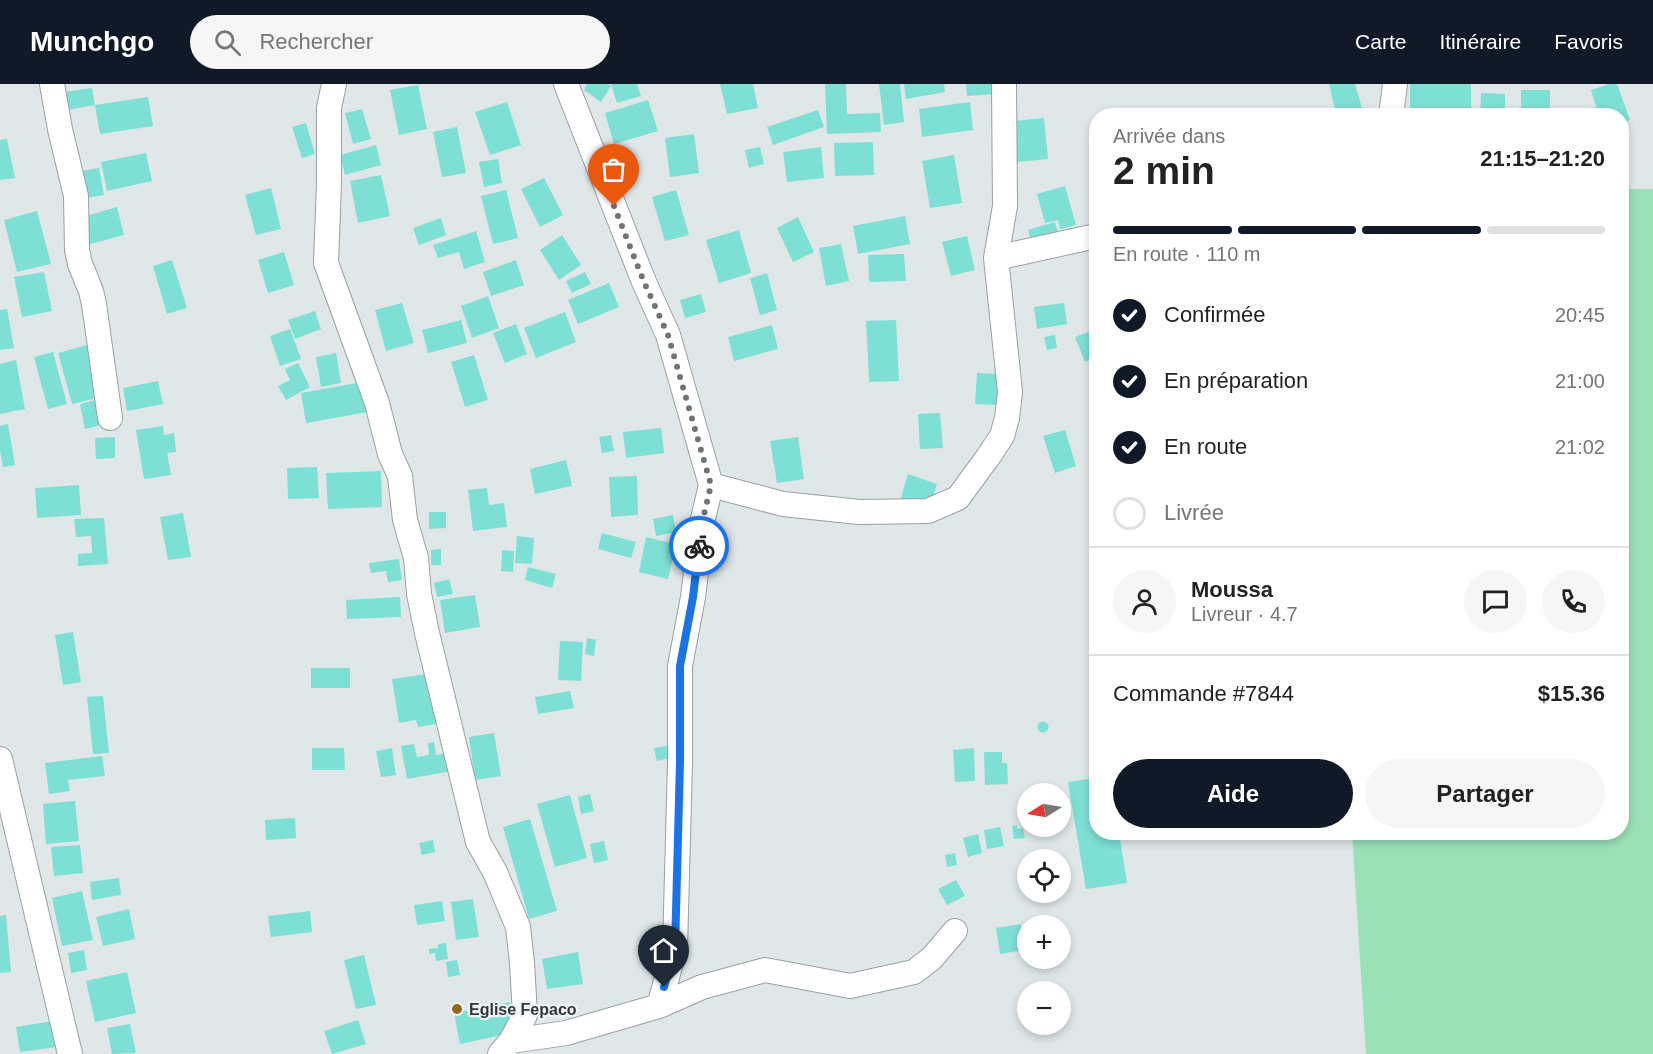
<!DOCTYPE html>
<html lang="fr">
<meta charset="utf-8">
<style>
body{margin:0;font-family:Arial,sans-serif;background:#f6f6f6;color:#222;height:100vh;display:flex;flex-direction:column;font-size:22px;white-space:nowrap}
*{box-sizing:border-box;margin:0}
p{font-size:20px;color:#767676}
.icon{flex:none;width:33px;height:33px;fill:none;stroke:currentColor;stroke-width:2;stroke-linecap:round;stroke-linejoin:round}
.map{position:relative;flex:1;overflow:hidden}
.drawer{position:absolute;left:1089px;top:24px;width:540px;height:732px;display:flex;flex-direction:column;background:#fff;border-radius:24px;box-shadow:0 3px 9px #0003}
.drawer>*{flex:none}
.needle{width:39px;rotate:259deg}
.fabs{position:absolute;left:1017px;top:699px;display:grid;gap:12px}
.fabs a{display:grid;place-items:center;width:54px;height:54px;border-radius:50%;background:#fff;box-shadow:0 3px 9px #0003;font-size:30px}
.pin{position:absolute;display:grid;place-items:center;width:51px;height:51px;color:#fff;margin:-62px -26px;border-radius:50% 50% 50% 0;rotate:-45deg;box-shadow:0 0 6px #0007}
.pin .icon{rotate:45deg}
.courier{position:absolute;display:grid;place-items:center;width:60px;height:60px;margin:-30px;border:4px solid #1a73e8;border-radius:50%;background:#fff;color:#222;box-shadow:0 2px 8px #0007}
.head em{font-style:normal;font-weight:800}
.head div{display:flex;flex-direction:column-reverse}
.head{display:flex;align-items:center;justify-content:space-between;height:102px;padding:0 24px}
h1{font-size:39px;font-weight:800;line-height:45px}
.bar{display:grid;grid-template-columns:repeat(4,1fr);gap:9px 6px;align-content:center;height:72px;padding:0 24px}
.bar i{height:8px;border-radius:4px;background:#e0e0e0}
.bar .current{background:#111827}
.bar p{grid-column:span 4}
.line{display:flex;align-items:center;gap:15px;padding:0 24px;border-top:2px solid #e0e0e0}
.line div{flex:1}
.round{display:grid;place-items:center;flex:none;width:63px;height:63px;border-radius:32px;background:#f6f6f6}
ol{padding:0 24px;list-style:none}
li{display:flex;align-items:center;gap:18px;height:66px}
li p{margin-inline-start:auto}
li .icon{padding:6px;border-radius:50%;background:#111827;color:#fff;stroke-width:4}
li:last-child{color:#767676}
li i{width:33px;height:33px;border:3px solid #e0e0e0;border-radius:50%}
.action{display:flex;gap:12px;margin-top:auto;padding:12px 24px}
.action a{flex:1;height:69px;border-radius:36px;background:#111827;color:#fff;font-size:24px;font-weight:800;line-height:69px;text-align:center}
.action a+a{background:#f6f6f6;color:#222}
header{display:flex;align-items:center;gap:36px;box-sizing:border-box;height:84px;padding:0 30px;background:#111827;color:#fff}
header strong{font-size:28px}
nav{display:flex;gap:33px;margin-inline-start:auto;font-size:21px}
.search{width:420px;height:54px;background:#f6f6f6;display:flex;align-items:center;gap:15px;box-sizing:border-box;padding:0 21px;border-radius:33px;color:#767676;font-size:22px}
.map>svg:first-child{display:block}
.green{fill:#9ae1b8}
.building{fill:#7edfd5}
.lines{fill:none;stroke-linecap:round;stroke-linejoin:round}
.street-casing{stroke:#9aa0a2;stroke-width:26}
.street{stroke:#fff;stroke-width:24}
.done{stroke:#707475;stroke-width:6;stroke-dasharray:0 10.8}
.route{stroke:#1a73e8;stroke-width:8}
.poi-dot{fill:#99671b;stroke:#eef4f6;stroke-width:2}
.labels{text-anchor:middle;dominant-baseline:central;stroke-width:4.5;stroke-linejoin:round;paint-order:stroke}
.poi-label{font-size:16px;font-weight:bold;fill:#343637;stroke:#eef4f6;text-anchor:start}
</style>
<header>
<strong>Munchgo</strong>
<div class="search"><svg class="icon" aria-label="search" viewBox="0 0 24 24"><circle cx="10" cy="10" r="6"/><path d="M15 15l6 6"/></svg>Rechercher</div>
<nav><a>Carte</a><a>Itinéraire</a><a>Favoris</a></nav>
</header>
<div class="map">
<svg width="1653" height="970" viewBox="0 0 1653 970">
<rect width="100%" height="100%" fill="#e0e7e9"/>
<path class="green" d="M1622 105H1653V970H1366L1352 749 1622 748Z"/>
<path class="building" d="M587 0H607L611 2 601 18 584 6Z
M611 0H637L641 12 617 19Z
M720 0H753L758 24 727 30Z
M825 0H846L847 30 880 29 881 48 827 50Z
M879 0H900L904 38 884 41Z
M904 0H944L945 8 906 15Z
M966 0H997V10L967 12Z
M1329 0H1355L1362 24 1336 30Z
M1410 0H1471V28L1410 29Z
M1609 0H1617L1630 36 1622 39V32H1599L1591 6Z
M418 1 427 45 399 51 390 6Z
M92 4 95 21 67 26 64 8Z
M1521 6H1550V32H1521Z
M1481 9 1505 10V32H1480Z
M148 13 153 42 100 50 95 21Z
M648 16 658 47 614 60 605 29Z
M507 18 521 61 490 71 475 28Z
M970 18 973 46 922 53 919 25Z
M362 25 371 55 353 60 345 29Z
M818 26 824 43 773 61 767 43Z
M1044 34 1048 75 1017 78 1013 37Z
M306 39 315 70 302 74 292 43Z
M457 43 466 89 442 93 433 48Z
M694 50 699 89 670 93 665 54Z
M7 55 15 94 0 96V56Z
M873 58 874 91 835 92 834 59Z
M376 61 381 81 345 91 340 71Z
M760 63 764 80 749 84 745 66Z
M821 63 824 94 787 98 783 68Z
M146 69 152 97 107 107 101 78Z
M954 71 962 119 930 124 922 77Z
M498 75 502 99 484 103 479 78Z
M99 84 104 111 87 114 82 87Z
M381 91 390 132 358 139 350 97Z
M544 94 563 131 540 143 521 105Z
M1065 102 1076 141 1060 145 1058 136 1045 139 1037 110Z
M271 104 281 145 256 151 245 111Z
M506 106 518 154 493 160 481 112Z
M676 106 689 151 665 157 652 113Z
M117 123 124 151 90 160 83 133Z
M37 127 51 180 17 188 4 136Z
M905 132 910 160 858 170 853 142Z
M798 133 814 168 793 178 777 144Z
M441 134 446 151 419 161 413 144Z
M1055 138 1060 156 1033 164 1028 146Z
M739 146 751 189 719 199 706 156Z
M476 147 485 178 464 185 459 168 438 174 433 161Z
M562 151 581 181 559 196 540 166Z
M967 152 975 186 951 192 942 158Z
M841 160 849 197 826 202 819 164Z
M284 168 294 201 268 209 258 176Z
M904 170 906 197 869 198 868 171Z
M172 176 187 224 167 230 153 182Z
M516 176 524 201 491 212 483 188Z
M44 188 52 227 22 233 14 193Z
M585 188 591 200 572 209 566 197Z
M767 189 777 226 760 231 750 194Z
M609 199 619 223 578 240 568 216Z
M701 210 706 228 685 234 680 216Z
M488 212 499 244 472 254 461 222Z
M402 219 414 259 386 267 375 226Z
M1064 219 1067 240 1037 245 1034 223Z
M7 225 14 264 0 266V226Z
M315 227 321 245 295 255 288 236Z
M565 228 576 258 536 274 524 244Z
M461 236 467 259 428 269 422 246Z
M896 236 899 297 869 298 866 237Z
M516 240 527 270 505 279 493 249Z
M772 241 778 265 734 277 728 253Z
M290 245 301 275 280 282 270 252Z
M1096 245V274L1085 278 1075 253Z
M1055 251 1057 264 1047 266 1044 253Z
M91 260 105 312 72 320 58 269Z
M53 268 67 320 48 325 34 273Z
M336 269 341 299 321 303 316 273Z
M474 271 488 316 465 323 451 278Z
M16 276 25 325 0 330V280Z
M298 279 310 303 286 316 278 302 290 296 285 285Z
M977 289 998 290 997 321 975 320Z
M158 297 163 320 127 327 123 304Z
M362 298 368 328 306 339 301 309Z
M100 315 106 340 85 345 80 320Z
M940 329 943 364 920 365 918 330Z
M8 340 15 381 3 383 0 367V342Z
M163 342 164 351 174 349 176 368 167 369 171 391 144 395 136 346Z
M661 344 664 369 626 374 623 348Z
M1065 346 1076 382 1055 389 1043 352Z
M611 351 614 367 602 369 599 353Z
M115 353V374L96 375 95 354Z
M798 353 804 395 777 399 770 357Z
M566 376 572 402 535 410 530 385Z
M317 383 319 414 288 415 287 384Z
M381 387 382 423 328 425 326 389Z
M908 390 937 400 929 426 900 417Z
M637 392 638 431 611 433 609 393Z
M79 401 81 431 37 434 35 404Z
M487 404 489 421 504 419 507 443 473 447 468 406Z
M429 428H446V444L429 445Z
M183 429 191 473 168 476 160 433Z
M673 431 676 448 656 452 653 435Z
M104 434 108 480 78 482V470L92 469 91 452 76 453 74 435Z
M602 449 636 458 631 474 598 465Z
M517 452 534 454 532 480 515 479Z
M646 453 676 460 668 495 639 488Z
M441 465V481H431V466Z
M502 466 514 467 513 488 501 487Z
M399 475 402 496 388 498 386 487 371 489 369 479Z
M528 483 556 490 552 504 525 496Z
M449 495 453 510 437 513 434 499Z
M475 511 480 543 445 549 440 516Z
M400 513 401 533 347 535 346 516Z
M73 548 81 598 63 601 55 551Z
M587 554 596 556 594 572 585 570Z
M560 557 583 558 581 597 558 596Z
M311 584H350V604H311Z
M434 589 442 639 418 643 416 636 399 639 392 595Z
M570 607 574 624 538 630 535 613Z
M103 612 109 669 93 670 87 613Z
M1037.5 643a5.5 5.5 0 1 1 11 0a5.5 5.5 0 1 1-11 0Z
M494 649 501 692 475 696 469 653Z
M434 658 436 671 455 668 458 686 407 695 401 662 414 660 417 673 429 671 428 659Z
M667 662 669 674 657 677 654 664Z
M312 664H344L345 686H312Z
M392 664 396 691 381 693 376 667Z
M974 664 975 697 955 698 953 666Z
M984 668H1002V679H1007L1008 700 985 701Z
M102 672 105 692 68 696 70 707 49 710 45 679Z
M1096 694V748H1119L1127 799 1086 805 1068 698Z
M590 710 594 727 581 730 578 713Z
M570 711 587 774 555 783 537 720Z
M75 717 79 757 46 760 43 720Z
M295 734 296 754 266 756 265 736Z
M530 735 557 827 529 835 503 743Z
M1017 741V745L1023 744 1025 754 1014 755 1012 742Z
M1000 743 1004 762 987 765 984 746Z
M978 750 982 769 968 773 963 754Z
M433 756 435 768 422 771 419 759Z
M604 757 608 776 594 779 590 760Z
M80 761 83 789 54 792 51 763Z
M955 769 957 781 947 783 945 771Z
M119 794 121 811 92 816 90 798Z
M956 796 965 812 947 821 938 805Z
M82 807 93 856 62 862 52 814Z
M473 815 479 853 456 856 451 818Z
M442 817 445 837 417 841 414 821Z
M129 825 135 855 103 862 96 833Z
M310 827 312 848 271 853 268 832Z
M6 831 11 888 0 889V832Z
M1021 840 1025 866 1000 870 996 844Z
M446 859 448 875 436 877 435 869 429 870V865L438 864V860Z
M84 866 87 886 71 889 68 869Z
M578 868 583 900 547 905 542 875Z
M364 871 376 921 356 925 344 876Z
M457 876 460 891 448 893 446 878Z
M127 888 136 929 95 938 86 897Z
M510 918 516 948 460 960 454 929Z
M59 936 64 962 20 968 16 943Z
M358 936 366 960 332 970 324 947Z
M130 940 136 969 112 970 107 944Z"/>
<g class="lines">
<g class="street-casing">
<path id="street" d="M52 0 60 45 76 112 77 166 80 180 91 207 94 220 110 334
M334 0 329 24V99L326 179 377 319 390 370 400 392 405 436 416 474 419 510 427 549 478 758 495 788 518 843 522 879 525 931 511 957 500 970
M566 0 644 198 668 251 711 401 702 439 693 513 680 582V678L675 865 659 922
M1391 32 1395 0
M996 174 1096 152
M711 401 783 420 859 428 928 427 958 414 988 373 1002 352 1007 334 1010 308 996 174 1005 122 1004 0
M0 675 70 970
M511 957 566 949 659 922 702 903 765 886 850 902 914 888 932 874 955 847"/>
</g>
<use href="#street" class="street"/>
</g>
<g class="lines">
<path class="done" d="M614 122 644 198 668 251 711 401 702 439 699 462"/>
<path class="route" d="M664 903 675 865 680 678V582L693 513 699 462"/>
</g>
<circle class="poi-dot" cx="457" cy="925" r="6"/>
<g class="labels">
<g class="poi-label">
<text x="469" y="925">Eglise Fepaco</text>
</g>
</g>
</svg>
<div class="fabs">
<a><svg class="needle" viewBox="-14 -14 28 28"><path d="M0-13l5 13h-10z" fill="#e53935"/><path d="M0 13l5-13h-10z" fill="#767676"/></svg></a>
<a><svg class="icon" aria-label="locate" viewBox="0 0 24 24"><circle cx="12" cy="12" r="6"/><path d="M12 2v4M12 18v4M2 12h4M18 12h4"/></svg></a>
<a>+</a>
<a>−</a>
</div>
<div class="pin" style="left:614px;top:122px;background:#ea580c"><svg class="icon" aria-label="bag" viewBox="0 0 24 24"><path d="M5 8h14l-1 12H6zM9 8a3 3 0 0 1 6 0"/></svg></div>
<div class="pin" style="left:664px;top:903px;background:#1f2937"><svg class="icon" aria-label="home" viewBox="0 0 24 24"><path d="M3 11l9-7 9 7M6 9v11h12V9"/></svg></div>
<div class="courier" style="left:699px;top:462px"><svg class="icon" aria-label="bike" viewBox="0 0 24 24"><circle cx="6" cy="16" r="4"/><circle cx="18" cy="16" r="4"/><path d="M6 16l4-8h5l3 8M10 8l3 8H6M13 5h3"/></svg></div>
<section class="drawer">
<div class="head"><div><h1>2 min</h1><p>Arrivée dans</p></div><em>21:15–21:20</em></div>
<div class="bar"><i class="current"></i><i class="current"></i><i class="current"></i><i></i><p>En route · 110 m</p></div>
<ol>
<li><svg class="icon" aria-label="check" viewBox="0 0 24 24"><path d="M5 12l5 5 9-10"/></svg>Confirmée<p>20:45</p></li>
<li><svg class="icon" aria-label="check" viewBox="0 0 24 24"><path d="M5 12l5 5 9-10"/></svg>En préparation<p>21:00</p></li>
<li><svg class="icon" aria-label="check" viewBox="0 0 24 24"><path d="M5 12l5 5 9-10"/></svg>En route<p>21:02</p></li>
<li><i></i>Livrée</li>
</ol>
<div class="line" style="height:108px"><a class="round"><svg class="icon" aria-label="person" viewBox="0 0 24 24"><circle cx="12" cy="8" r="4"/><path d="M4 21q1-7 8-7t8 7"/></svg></a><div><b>Moussa</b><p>Livreur · 4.7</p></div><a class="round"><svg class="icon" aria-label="chat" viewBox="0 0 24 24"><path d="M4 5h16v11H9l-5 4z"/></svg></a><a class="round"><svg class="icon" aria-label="phone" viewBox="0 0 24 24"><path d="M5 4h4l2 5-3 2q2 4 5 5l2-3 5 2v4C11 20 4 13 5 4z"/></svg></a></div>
<div class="line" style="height:78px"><div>Commande #7844</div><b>$15.36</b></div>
<div class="action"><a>Aide</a><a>Partager</a></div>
</section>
</div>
